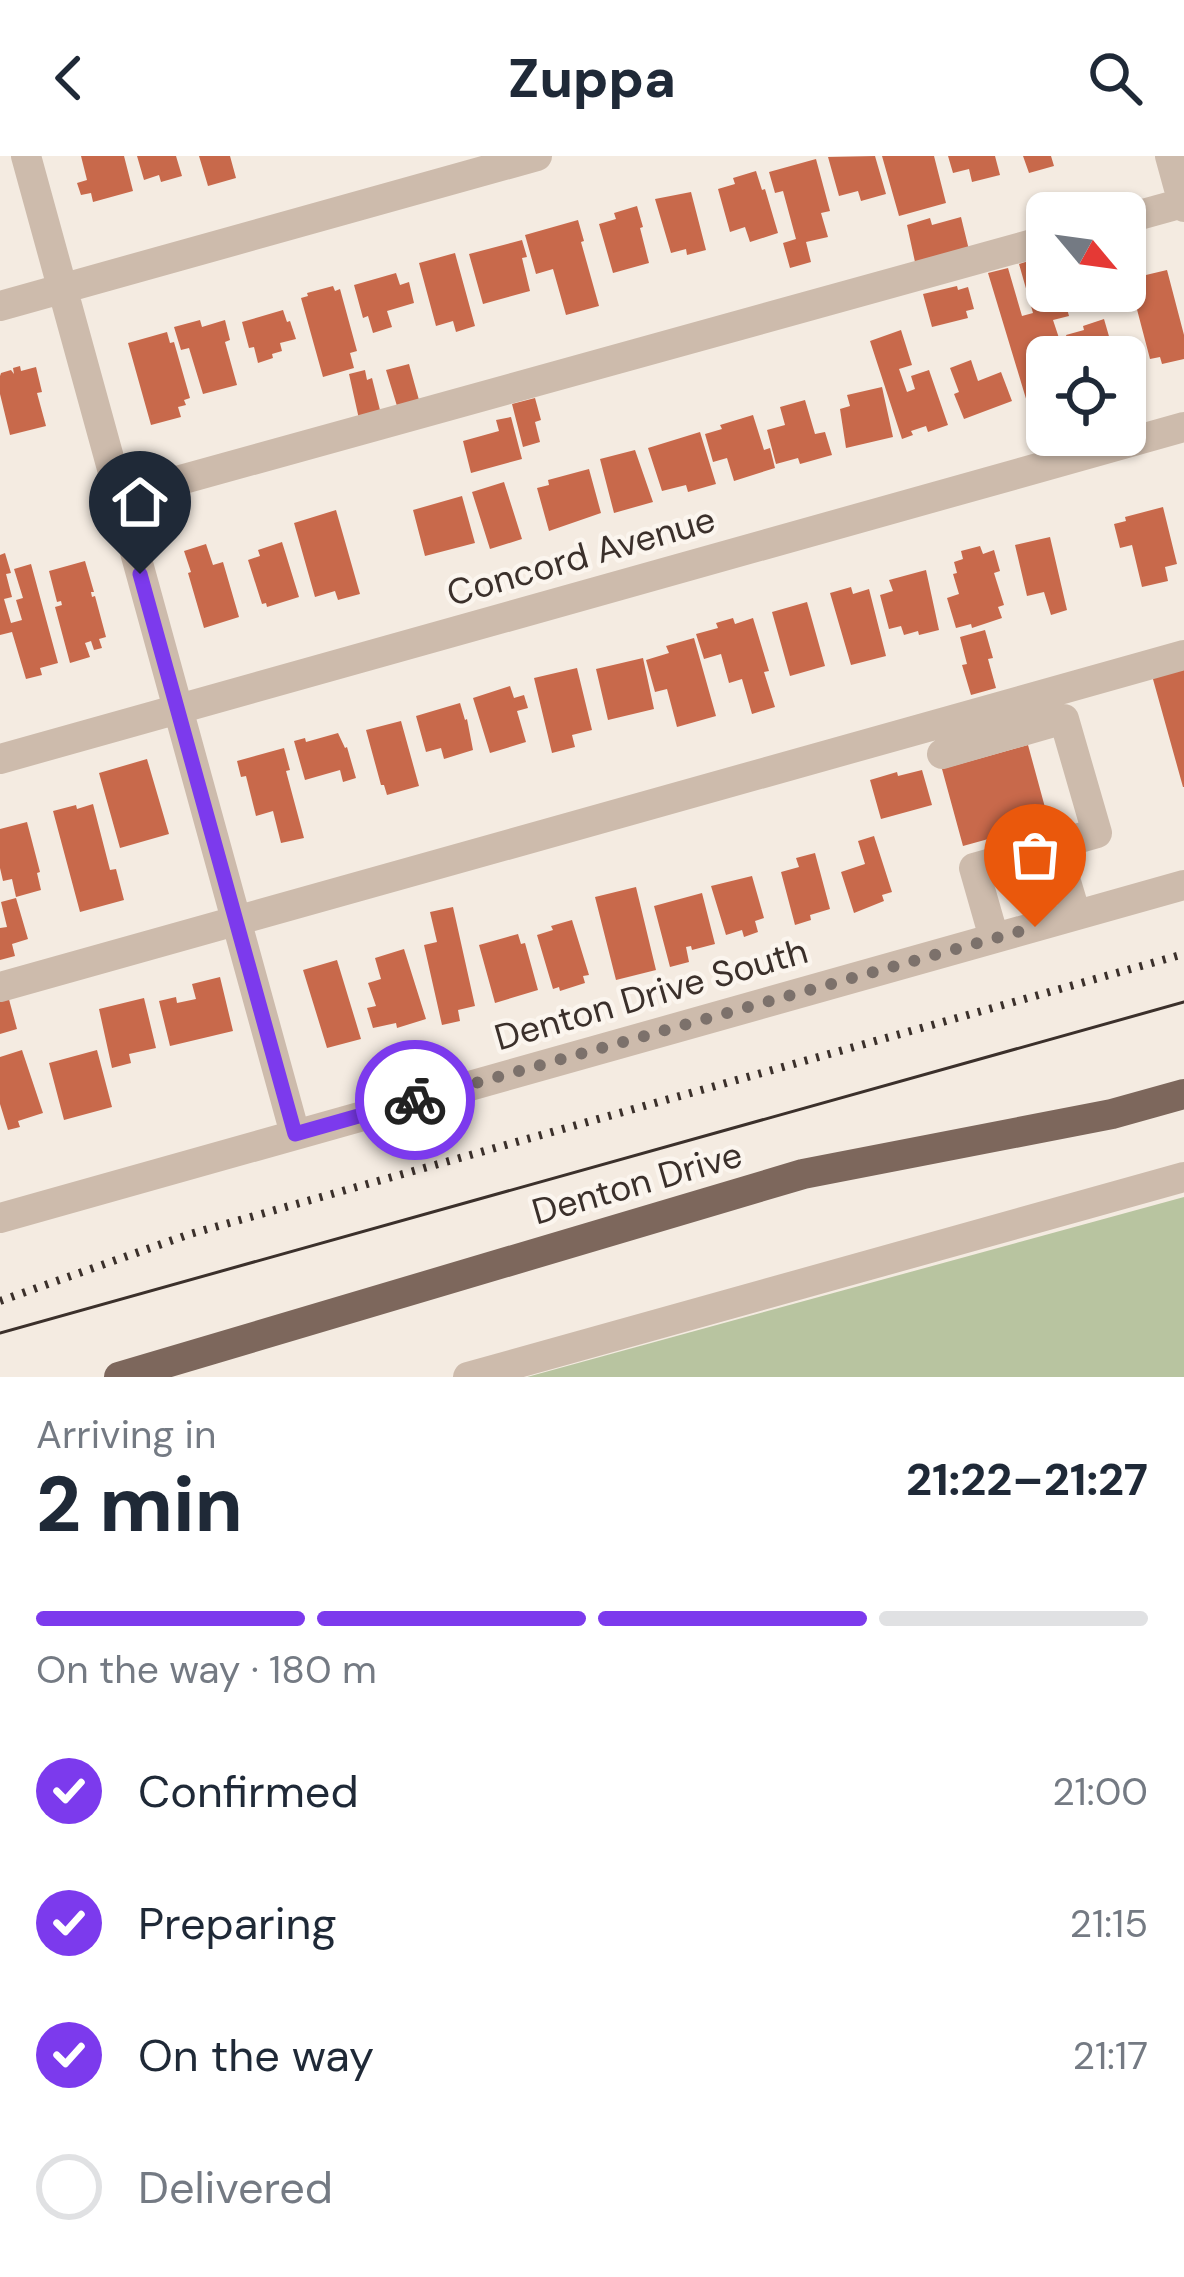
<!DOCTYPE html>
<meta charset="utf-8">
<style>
body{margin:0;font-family:"DM Sans",sans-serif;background:#f6f6f7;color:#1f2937;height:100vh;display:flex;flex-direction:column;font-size:45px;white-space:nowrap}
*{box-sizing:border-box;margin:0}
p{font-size:39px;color:#747a83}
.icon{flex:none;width:66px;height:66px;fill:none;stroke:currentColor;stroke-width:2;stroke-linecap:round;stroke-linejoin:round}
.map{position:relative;height:1221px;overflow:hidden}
.panel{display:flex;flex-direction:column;background:#fff;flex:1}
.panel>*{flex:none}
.needle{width:78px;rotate:119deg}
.buttons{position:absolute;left:1026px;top:36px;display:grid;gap:24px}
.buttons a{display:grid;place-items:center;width:120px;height:120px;border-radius:18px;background:#fff;box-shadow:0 3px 9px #0004;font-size:60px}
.pin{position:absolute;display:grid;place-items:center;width:102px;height:102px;color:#fff;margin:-123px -51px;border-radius:50% 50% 50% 0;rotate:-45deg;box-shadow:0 0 12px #0007}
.pin .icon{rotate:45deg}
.courier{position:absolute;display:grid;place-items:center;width:120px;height:120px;margin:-60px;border:9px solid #7c3aed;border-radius:50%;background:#fff;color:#222;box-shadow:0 3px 15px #0007}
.summary em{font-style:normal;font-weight:800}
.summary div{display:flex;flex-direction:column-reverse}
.summary{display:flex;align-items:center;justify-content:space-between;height:204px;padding:0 36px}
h1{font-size:78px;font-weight:800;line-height:90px}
.bar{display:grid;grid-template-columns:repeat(4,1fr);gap:18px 12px;align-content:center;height:144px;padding:0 36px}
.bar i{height:15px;border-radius:9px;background:#e0e1e3}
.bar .selected{background:#7c3aed}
.bar p{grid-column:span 4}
ol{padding:0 36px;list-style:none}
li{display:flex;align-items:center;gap:36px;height:132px}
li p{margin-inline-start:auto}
li .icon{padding:12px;border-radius:50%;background:#7c3aed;color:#fff;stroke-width:4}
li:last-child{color:#747a83}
li i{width:66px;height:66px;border:6px solid #e0e1e3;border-radius:50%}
header{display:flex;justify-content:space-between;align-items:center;height:156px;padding:0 36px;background:#fff;font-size:54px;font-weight:800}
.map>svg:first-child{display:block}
.green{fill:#b8c4a0}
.building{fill:#c8694b}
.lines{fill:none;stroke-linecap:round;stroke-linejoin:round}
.minor{stroke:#cdbbac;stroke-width:30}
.major{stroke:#7d675c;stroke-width:30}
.tram{stroke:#3b302b;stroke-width:3}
.rail{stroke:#3b302b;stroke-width:8;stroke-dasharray:3 9;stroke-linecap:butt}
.done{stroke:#7c716b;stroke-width:12;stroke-dasharray:0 21.6}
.route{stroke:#7c3aed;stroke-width:15}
.labels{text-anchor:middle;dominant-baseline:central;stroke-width:9;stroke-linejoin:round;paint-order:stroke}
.street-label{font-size:36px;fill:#3b302b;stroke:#fbf5ee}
</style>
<header><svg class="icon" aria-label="back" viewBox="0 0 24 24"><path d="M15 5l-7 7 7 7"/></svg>Zuppa<svg class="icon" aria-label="search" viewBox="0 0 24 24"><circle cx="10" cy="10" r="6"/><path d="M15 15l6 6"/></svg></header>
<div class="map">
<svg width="1184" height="1221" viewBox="0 0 1184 1221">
<rect width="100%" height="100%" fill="#f4ebe1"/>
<path class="green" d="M1184 1041V1221H527Z"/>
<path class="building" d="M81 0H124L133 35 93 46 91 37 81 39 77 27 87 24Z
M137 0H176L182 20 161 26 159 19 144 24Z
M199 0H230L236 22 208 30Z
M875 0 886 38 861 45 858 35 839 40 828 1Z
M882 0H934L946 47 899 60Z
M948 0H995L1000 19 972 26 969 13 953 17Z
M1023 0H1051L1054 10 1029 17Z
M816 3 830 55 821 57 828 81 806 86 811 106 790 112 783 87 796 83 783 35 775 37 769 16Z
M756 15 762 34 765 33 778 77 750 86 745 71 730 76 718 33 735 28 733 22Z
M691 36 706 94 687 99 686 93 671 97 655 43Z
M637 50 643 71 640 72 649 107 613 117 599 68 616 63 614 57Z
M961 61 969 94 915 106 907 69 930 62 932 69Z
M578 64 584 85 581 86 599 150 566 159 553 113 536 118 525 79Z
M522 84 527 101 522 102 530 135 483 148 469 98Z
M455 97 475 170 456 176 453 165 436 170 419 107Z
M1035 103 1037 112 1047 109V135H1062L1069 160 1053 164 1061 188 1049 192 1051 201H1047V240L1027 246 988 117 1008 112 1022 160 1033 157 1019 108Z
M1167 114 1184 179V203L1162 208 1160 201 1150 203 1129 123Z
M396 117 400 129 409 126 414 147 387 155 392 171 373 177 368 160 363 162 354 129Z
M333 130 335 135 340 133 357 195 350 197 354 212 323 221 301 142 308 140 307 137Z
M957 130 958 134 968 131 974 153 966 155 968 162 932 171 923 138Z
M283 154 287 166 290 165 296 183 280 187 282 195 272 198 273 202 258 207 254 191 249 192 242 166Z
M1104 163 1115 201H1073L1066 179 1084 174 1083 170Z
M200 164 202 171 225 164 230 184 225 186 237 229 203 238 189 192 181 194 174 171Z
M901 174 912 209 899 213 907 236 915 233 911 220 929 214 948 269 928 276 926 270 911 275 913 279 902 283 870 185Z
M167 176 170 187 174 186 190 242 184 244 186 249 178 251 181 261 151 269 128 187Z
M971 204 978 225 1001 216 1012 245 964 263 954 238 959 236 950 212Z
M409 208 419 244 397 250 386 214Z
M20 210 21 215 36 211 42 236 37 237 46 270 10 279 0 238V220L1 217 11 214 14 218 13 212Z
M365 214 367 224 372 222 381 258 359 263 349 218Z
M882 231 893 281 846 292 840 253 850 250 847 239Z
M535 242 541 264 535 266 540 286 523 291 512 248Z
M805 244 815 278 825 276 832 299 800 308 798 302 776 308 767 274 785 269 780 251Z
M753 259 764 294 770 292 775 312 734 325 727 302 713 306 705 278 722 273 720 269Z
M511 261 522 303 471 317 463 285 499 275 496 264Z
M700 276 716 328 688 336 686 329 662 335 648 292Z
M635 294 653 346 614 357 600 303Z
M589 313 601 357 549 375 537 332 549 329 548 324Z
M504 326 522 383 490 393 472 336Z
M462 340 475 387 425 400 413 354Z
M1163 351 1177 408 1165 411 1168 425 1142 431 1132 389 1120 392 1114 368 1126 365 1125 361Z
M336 354 360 438 338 444 335 435 315 441 294 367Z
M1050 381 1067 454 1051 459 1044 436 1027 440 1015 389Z
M282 386 299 441 267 451 266 447 262 448 248 404 260 400 258 394Z
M206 388 213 409 223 406 239 461 204 472 188 417 191 416 184 395Z
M980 390 983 398 994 394 1000 415 994 417 1004 449 998 451 1002 462 972 472 971 468 956 472 947 442 959 438 953 418 957 417 954 406 963 403 961 395Z
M5 397 11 417 6 418 12 441 4 443 11 467 22 464 16 444 23 442 14 413 31 408 58 507 40 512 42 519 26 523 12 476 0 479V399Z
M85 405 94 436H91L92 441 95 440 106 481 99 483 102 492 94 494 91 485 85 487 90 501 70 507 55 451 62 449 61 445 57 446 49 415Z
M926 414 939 474 919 479 918 475 904 479 901 470 889 473 880 439 893 435 889 424Z
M851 431 853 438 869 433 886 500 851 509 830 437Z
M807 446 825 510 790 520 772 456Z
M733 462 735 468 753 462 769 515 764 516 775 551 752 558 742 523 729 527 721 498 704 503 696 478 718 472 716 467Z
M985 474 993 502 988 503 996 532 971 539 962 509 967 508 960 481Z
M694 482 716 560 677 571 667 533 655 536 646 504 669 497 666 490Z
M643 502 654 553 608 564 596 513Z
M1184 507V631H1183L1151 516Z
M577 512 592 574 572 579 575 591 552 597 534 522Z
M510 530 514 542 524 539 528 552 517 555 526 586 490 597 473 542Z
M460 547 465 564 467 563 473 594 444 603 441 592 426 596 416 560Z
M401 565 419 630 387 639 384 629H381L366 574Z
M338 577 345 592 347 591 356 622 343 626 340 614 305 624 294 585 305 582 306 586Z
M1028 589 1049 666 963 690 942 613Z
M284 592 290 614 286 615 304 682 281 687 273 655 256 660 246 620 241 621 237 605Z
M147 603 169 678 120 692 99 617Z
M922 614 932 649 881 663 870 624 897 616 898 620Z
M93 648 110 714 116 713 124 744 80 756 53 655 76 649 77 653Z
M27 666 40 716 37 717 41 734 16 741 12 723 3 725 0 712V673Z
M874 680 892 736 882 739 884 745 854 757 841 716 865 708 858 685Z
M815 697 830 753 810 759 811 764 795 769 781 716 799 711 796 702Z
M752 720 764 762 755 765 758 776 744 781 742 774 726 779 711 730Z
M636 731 656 814 616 824 595 741Z
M702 737 715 788 692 794 691 790 686 791 689 806 670 811 654 750Z
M16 742 28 783 12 788 15 800 0 804V772L7 771 1 746Z
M453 751 475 850 458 854 460 865 442 869 424 789 437 786 430 756Z
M572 764 589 819 583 820 585 827 560 835 559 831 553 833 537 779 553 774 551 770Z
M518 778 521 788 525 787 538 834 495 847 479 789Z
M404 793 426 863 397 872 396 867 373 872 367 852 376 850 368 827 381 823 375 802Z
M337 804 361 883 327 892 303 814Z
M220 821 233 875 170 890 159 845 176 841 177 847 196 843 192 828Z
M7 836 17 873 0 878V839Z
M144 842 156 892 129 898 131 907 112 912 99 853Z
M22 894 43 957 18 965 20 971 8 974 0 948V901Z
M97 894 112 951 64 964 49 907Z"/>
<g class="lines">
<path class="minor" d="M26 0 295 978
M1170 0 1184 51
M1125 63 1183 47
M0 150 537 0
M119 341 1047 84
M942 598 1064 563 1097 677 974 712 994 782
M0 603 1184 271
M1055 689 1076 759
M0 831 1184 499
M0 1062 1184 729
M468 1221 1184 1021"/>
<path class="major" d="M119 1221 803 1018 1112 958 1184 938"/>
<path class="tram" d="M0 1177 1184 846"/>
<path class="rail" d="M0 1145 190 1078 1184 798"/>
</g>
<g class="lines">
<path class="done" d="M415 944 1035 771"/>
<path class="route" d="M140 418 295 978 415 944"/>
</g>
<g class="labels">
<g class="street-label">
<text transform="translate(581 400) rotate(-16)">Concord Avenue</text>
<text transform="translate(651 838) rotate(-16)">Denton Drive South</text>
<text transform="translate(637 1027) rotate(-16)">Denton Drive</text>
</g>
</g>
</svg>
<div class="buttons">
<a><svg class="needle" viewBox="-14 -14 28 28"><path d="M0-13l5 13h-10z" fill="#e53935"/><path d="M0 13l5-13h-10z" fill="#747a83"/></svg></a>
<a><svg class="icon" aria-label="locate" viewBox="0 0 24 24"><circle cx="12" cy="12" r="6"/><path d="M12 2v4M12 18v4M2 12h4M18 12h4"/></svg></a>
</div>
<div class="pin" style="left:1035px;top:771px;background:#ea580c"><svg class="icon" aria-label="bag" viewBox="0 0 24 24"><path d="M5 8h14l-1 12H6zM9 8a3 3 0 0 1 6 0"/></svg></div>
<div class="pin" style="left:140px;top:418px;background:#1f2937"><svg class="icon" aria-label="home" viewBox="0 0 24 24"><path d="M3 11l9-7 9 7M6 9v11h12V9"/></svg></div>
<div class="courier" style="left:415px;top:944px"><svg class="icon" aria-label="bike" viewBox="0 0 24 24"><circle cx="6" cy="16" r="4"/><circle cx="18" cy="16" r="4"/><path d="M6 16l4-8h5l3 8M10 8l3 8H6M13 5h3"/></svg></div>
</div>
<section class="panel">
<div class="summary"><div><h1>2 min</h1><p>Arriving in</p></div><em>21:22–21:27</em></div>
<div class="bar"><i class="selected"></i><i class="selected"></i><i class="selected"></i><i></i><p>On the way · 180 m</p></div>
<ol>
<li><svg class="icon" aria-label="check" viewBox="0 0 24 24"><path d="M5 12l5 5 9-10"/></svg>Confirmed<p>21:00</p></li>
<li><svg class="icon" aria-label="check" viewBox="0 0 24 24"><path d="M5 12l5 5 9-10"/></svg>Preparing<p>21:15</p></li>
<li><svg class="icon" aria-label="check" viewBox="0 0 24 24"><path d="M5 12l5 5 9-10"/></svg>On the way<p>21:17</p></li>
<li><i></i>Delivered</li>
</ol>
</section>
